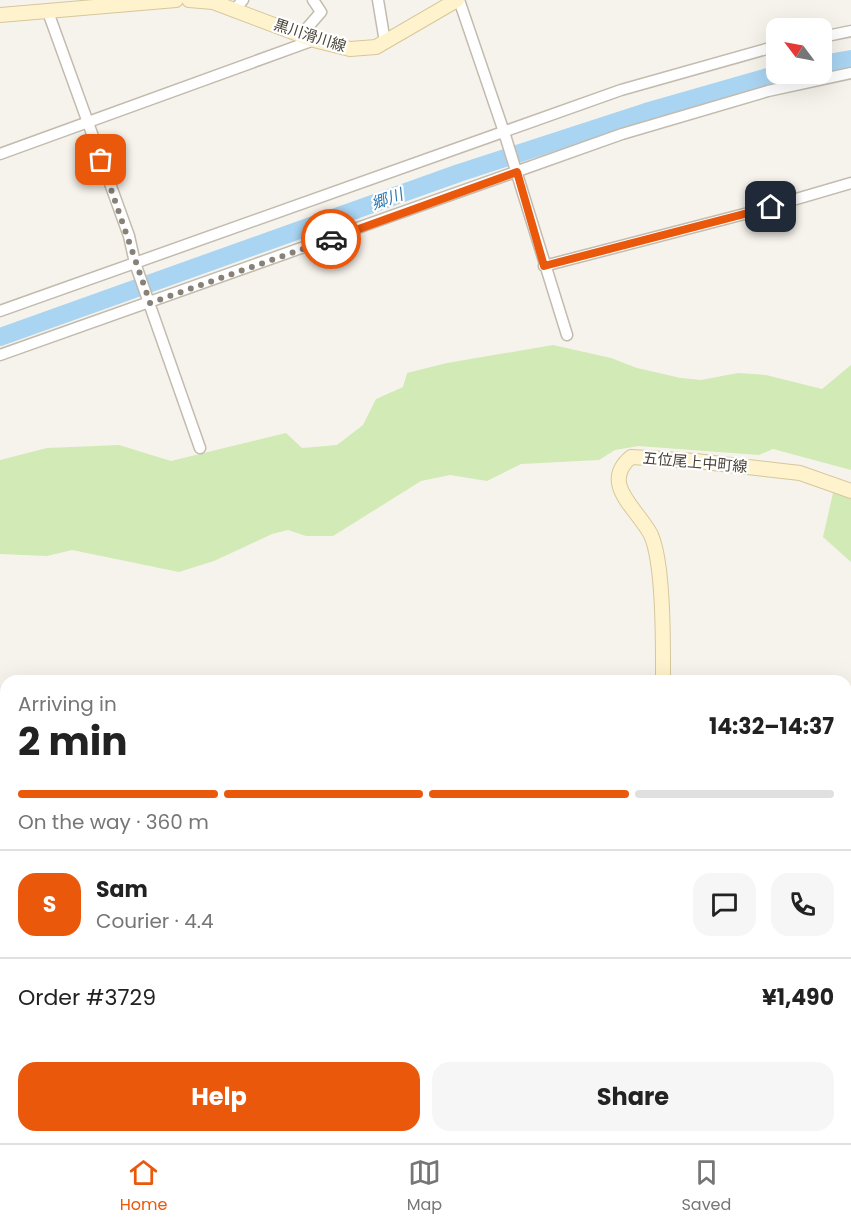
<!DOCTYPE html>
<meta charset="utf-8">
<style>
body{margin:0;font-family:Poppins,"Noto Sans JP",sans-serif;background:#f6f6f6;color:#222;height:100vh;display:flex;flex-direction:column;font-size:22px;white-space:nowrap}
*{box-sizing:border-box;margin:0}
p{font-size:20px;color:#767676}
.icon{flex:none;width:33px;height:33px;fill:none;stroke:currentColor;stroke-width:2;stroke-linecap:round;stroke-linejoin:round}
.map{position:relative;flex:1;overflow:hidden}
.panel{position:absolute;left:0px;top:675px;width:852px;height:468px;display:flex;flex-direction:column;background:#fff;border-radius:18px 18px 0 0;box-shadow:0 6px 24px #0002}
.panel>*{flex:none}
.needle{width:39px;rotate:302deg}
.tools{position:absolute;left:766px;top:18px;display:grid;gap:12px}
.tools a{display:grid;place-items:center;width:66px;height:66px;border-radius:12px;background:#fff;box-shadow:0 6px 24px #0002;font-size:30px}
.pin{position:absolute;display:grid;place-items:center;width:51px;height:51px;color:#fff;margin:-26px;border-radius:12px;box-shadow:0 3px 9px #0006}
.courier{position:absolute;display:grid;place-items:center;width:60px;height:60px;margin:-30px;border:4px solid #ea580c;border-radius:50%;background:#fff;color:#222;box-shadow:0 2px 8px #0007}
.head em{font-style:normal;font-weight:700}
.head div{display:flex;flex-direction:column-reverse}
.head{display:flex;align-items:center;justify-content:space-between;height:102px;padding:0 18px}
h1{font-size:39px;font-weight:700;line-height:45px}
.bar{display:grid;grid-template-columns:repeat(4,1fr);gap:9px 6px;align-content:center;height:72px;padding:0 18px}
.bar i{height:8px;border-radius:4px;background:#e0e0e0}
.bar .selected{background:#ea580c}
.bar p{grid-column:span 4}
.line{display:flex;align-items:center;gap:15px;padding:0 18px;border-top:2px solid #e0e0e0}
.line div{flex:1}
.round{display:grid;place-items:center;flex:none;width:63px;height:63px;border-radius:18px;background:#f6f6f6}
.primary-button{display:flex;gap:12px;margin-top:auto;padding:12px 18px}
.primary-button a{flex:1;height:69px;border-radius:18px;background:#ea580c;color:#fff;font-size:24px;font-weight:700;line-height:69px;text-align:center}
.primary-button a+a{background:#f6f6f6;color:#222}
.tabs{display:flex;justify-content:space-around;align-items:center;height:84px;border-top:2px solid #e0e0e0;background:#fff;font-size:16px;color:#767676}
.tabs a{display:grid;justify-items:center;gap:3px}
.tabs .selected{color:#ea580c}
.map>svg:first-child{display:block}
.green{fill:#d2eab5}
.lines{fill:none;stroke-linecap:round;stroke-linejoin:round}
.river{stroke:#a9d4f2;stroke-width:18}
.minor-casing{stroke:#c2bbae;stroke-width:13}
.secondary-casing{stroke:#d6c79b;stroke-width:16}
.path{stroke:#c4b79f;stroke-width:1.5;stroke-dasharray:3 3;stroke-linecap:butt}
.minor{stroke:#fff;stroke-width:10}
.secondary{stroke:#fff3cd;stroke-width:14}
.done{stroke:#878178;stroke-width:6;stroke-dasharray:0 10.8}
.route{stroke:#ea580c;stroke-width:8}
.labels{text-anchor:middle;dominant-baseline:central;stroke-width:4.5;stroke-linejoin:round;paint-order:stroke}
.street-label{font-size:15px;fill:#4b4439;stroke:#fff}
.water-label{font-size:16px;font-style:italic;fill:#2e7ab2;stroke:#fff}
</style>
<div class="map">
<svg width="851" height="1143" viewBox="0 0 851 1143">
<rect width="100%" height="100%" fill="#f6f3ec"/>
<path class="green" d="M553 345 611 358 637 368 681 378 701 380 738 373 766 375 822 389 851 365V470L773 449 759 455 638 446 615 450 599 460 521 464 487 481 450 475 421 481 333 536H306L288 530 272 534 214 561 179 572 72 550 47 556 0 554V460L47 448 119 445 171 461 286 433 302 448 337 445 363 425 376 399 403 387 407 373 447 363Z
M833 493 851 498V562L823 537Z
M6 775V902L0 900V777Z"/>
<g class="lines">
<path class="river" d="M822 64 851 59
M0 337 459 173 646 112 778 74"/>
<g class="minor-casing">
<path id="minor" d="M378 0 385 42
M459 0 504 132 567 335
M235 9 243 0
M48 12 129 236 135 263 200 448
M301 35 321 12 313 0
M822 37 851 31
M0 154 314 40
M544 266 752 212 851 183
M0 311 621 90 777 46
M0 355 622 134 768 91 851 73
M0 906 6 908
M846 1070H851
M846 1131 851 1132
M106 1137 107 1143
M387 1137V1143
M130 1143 153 1137"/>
</g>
<g class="secondary-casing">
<path id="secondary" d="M189 0 213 2 314 40 350 49 376 47 457 0
M0 15 176 0
M663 681C663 647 664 564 651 535 638 509 599 484 631 457L696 461 800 473 851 491
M686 1137V1143"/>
</g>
<path class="path" d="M223 1137 224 1143"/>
<use href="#minor" class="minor"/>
<use href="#secondary" class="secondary"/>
</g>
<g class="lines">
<path class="done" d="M101 160 150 303 331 239"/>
<path class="route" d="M331 239 517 172 544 266 771 207"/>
</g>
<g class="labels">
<g class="street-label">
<text transform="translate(310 35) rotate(18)">黒川滑川線</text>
<text transform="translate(695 462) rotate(5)">五位尾上中町線</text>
</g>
<g class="water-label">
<text transform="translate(387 199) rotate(-20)">郷川</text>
</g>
</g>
</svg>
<div class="tools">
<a><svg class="needle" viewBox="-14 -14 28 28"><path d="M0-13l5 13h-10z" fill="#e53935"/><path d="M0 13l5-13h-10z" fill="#767676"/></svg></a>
</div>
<div class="pin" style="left:101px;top:160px;background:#ea580c"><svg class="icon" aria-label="bag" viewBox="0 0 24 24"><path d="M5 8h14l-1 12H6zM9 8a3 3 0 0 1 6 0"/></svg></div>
<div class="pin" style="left:771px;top:207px;background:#1f2937"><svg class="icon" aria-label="home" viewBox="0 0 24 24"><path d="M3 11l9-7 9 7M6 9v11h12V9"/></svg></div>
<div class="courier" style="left:331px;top:239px"><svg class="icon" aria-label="car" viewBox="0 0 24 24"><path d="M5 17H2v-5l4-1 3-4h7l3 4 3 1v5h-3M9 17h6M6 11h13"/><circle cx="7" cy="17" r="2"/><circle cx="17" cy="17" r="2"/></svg></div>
<section class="panel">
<div class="head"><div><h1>2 min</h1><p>Arriving in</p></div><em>14:32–14:37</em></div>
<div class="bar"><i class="selected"></i><i class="selected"></i><i class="selected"></i><i></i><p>On the way · 360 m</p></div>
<div class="line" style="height:108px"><b class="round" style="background:#ea580c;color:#fff">S</b><div><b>Sam</b><p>Courier · 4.4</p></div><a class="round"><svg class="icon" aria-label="chat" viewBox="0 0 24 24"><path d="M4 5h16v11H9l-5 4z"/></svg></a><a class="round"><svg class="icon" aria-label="phone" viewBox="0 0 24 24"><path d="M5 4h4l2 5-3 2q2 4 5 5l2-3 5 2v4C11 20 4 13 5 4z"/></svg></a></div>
<div class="line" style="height:78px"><div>Order #3729</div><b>¥1,490</b></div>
<div class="primary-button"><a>Help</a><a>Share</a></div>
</section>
</div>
<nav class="tabs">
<a class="selected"><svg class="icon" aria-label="home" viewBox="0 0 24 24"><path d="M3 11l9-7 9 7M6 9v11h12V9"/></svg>Home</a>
<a><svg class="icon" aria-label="map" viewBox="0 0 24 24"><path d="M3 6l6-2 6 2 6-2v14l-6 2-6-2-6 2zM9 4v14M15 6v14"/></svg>Map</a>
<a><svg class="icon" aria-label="saved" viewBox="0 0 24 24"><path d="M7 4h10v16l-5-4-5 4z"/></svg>Saved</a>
</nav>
